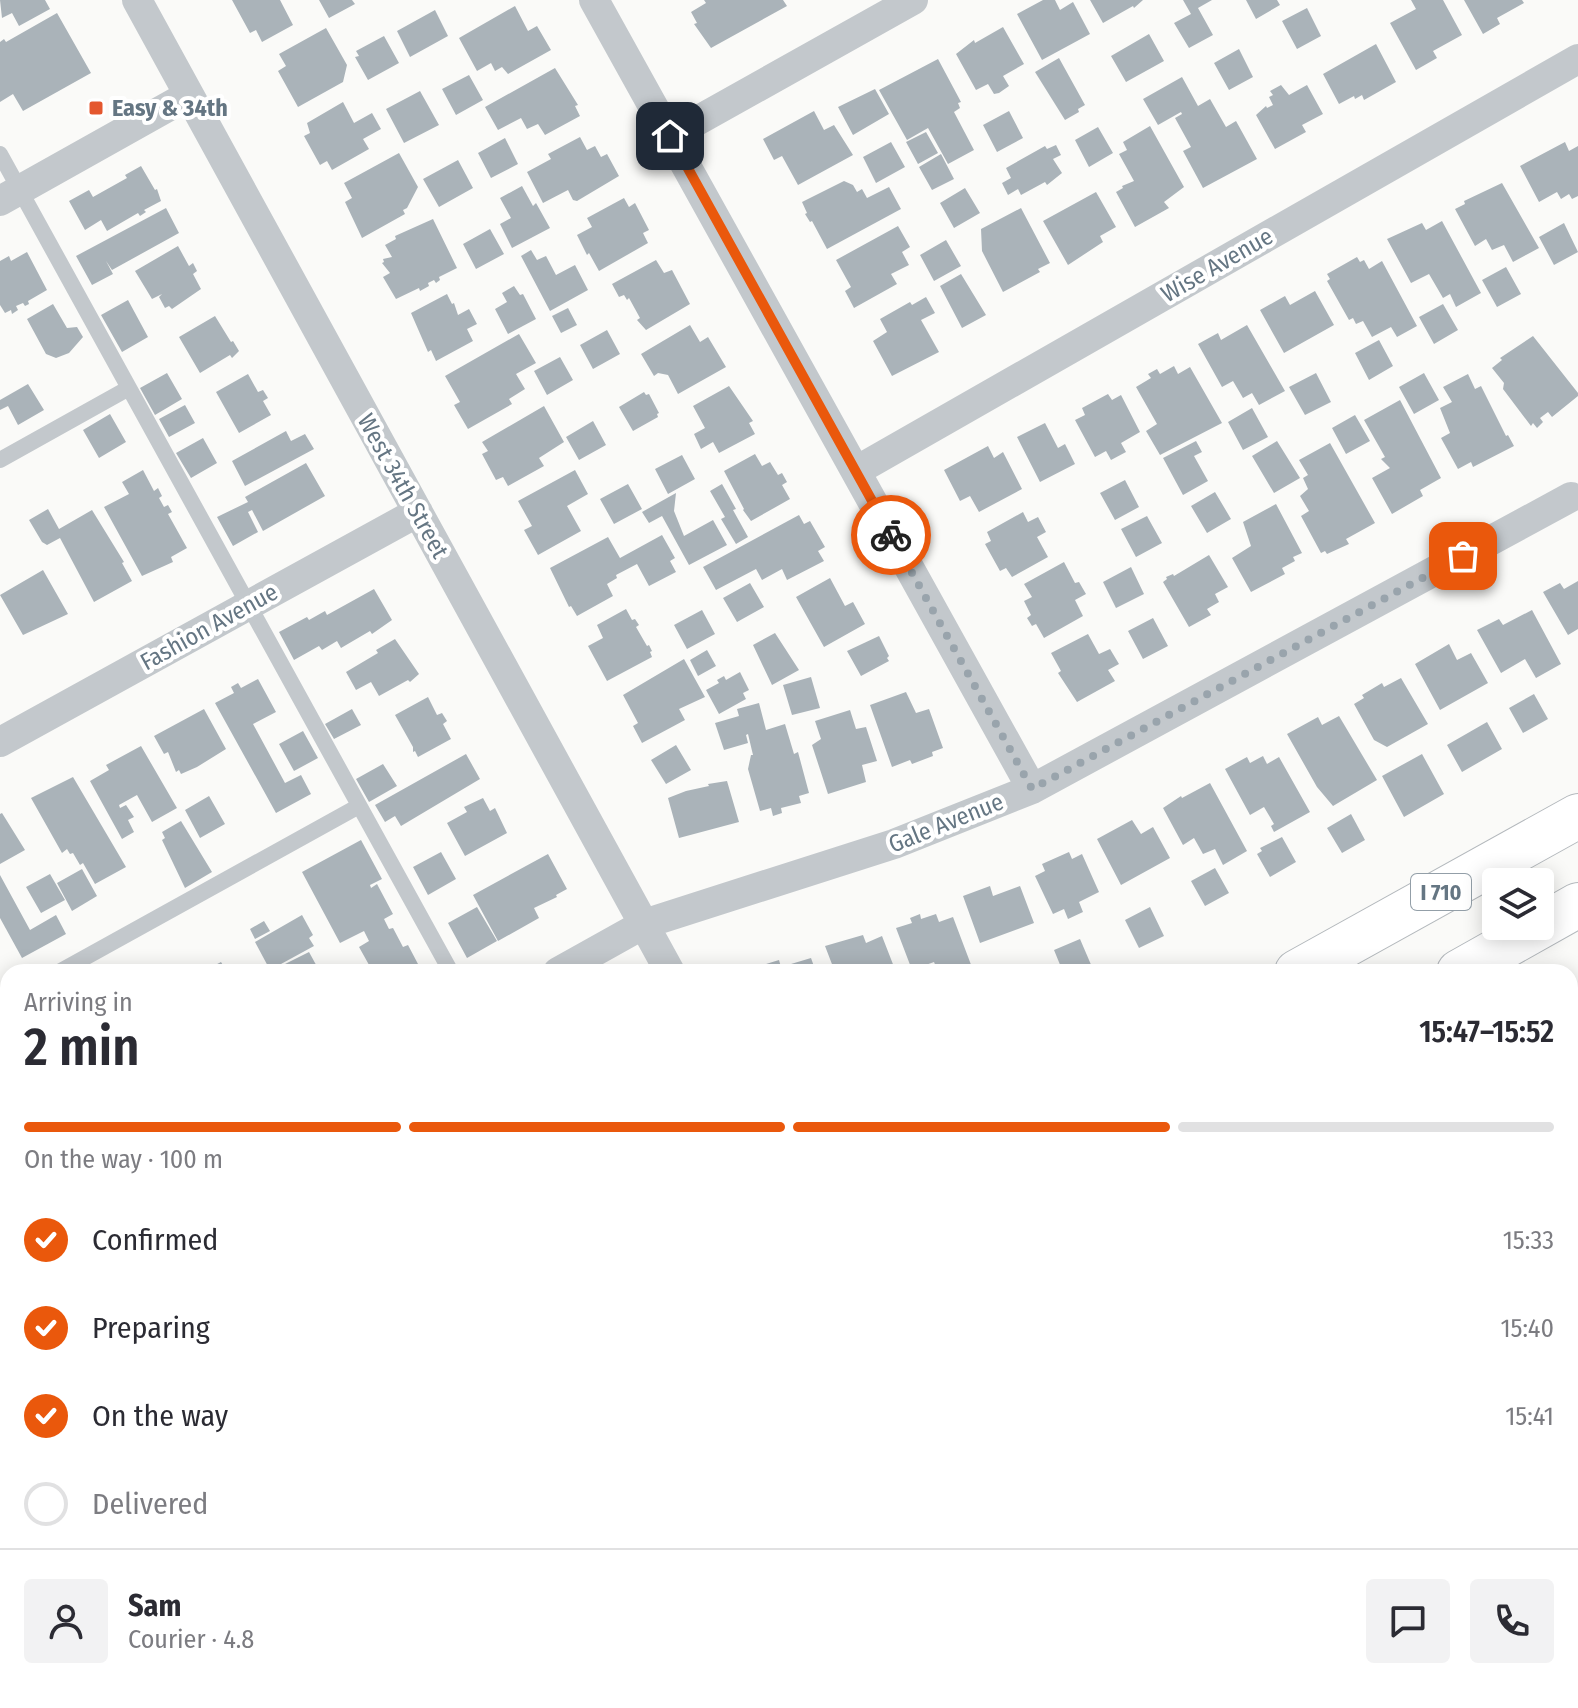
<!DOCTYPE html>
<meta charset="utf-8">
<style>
body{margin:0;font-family:"Fira Sans Condensed",sans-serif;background:#f2f2f3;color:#2b2b33;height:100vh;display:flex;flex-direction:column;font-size:30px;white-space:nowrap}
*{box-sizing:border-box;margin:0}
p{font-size:26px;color:#7c7c81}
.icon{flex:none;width:44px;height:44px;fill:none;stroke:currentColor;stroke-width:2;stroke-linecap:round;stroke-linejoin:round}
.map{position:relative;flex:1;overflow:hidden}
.sheet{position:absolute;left:0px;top:964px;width:1578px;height:744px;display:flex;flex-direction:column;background:#fff;border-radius:24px 24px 0 0;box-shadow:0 4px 20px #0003}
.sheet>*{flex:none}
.controls{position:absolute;left:1482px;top:868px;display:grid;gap:16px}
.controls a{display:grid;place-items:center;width:72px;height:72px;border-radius:8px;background:#fff;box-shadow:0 4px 20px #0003;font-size:40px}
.pin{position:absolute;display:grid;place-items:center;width:68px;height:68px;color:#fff;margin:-34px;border-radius:16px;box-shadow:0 4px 12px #0006}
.courier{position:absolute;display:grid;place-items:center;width:80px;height:80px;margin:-40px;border:6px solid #ea580c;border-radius:50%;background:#fff;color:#222;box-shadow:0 2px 10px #0007}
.head em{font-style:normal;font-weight:600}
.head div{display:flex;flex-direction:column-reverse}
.head{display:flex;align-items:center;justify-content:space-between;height:136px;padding:0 24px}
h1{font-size:52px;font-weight:600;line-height:60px}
.bar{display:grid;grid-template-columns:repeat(4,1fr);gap:12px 8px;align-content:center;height:96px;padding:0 24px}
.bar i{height:10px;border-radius:6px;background:#e1e1e2}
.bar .active{background:#ea580c}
.bar p{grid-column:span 4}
.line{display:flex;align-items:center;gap:20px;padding:0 24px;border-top:2px solid #e1e1e2}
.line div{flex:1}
.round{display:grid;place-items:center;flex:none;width:84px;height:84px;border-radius:8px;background:#f2f2f3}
ol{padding:0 24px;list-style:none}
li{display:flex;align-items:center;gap:24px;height:88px}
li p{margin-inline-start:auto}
li .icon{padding:8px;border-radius:50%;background:#ea580c;color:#fff;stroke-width:4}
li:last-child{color:#7c7c81}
li i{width:44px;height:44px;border:4px solid #e1e1e2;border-radius:50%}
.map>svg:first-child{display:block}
.water{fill:#bbc7cb}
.building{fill:#aab3b9}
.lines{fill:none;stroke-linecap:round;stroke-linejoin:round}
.motorway-casing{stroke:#b4b9bd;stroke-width:46}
.service{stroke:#c3c8cc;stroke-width:16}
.minor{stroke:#c3c8cc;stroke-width:30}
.motorway{stroke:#fff;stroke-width:44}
.done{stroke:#99a4ac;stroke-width:8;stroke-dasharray:0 14.4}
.route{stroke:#ea580c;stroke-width:10}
.poi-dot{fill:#e4572e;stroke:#fff;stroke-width:3}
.labels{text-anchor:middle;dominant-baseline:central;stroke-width:8;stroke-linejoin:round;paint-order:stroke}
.shield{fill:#fff;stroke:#939fa8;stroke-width:2}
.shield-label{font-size:22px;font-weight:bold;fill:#657683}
.poi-label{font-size:24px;font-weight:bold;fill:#657683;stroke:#fff;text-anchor:start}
.street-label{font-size:24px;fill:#657683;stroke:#fff}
</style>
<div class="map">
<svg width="1578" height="1708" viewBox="0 0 1578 1708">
<rect width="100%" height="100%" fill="#fafaf8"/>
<path class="water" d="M1578 1325V1708H901L915 1700H1570V1329Z"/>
<path class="building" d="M0 0H45L50 9 19 26 12 13 2 18Z
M232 0H280L293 25 262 42 256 30 250 33Z
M319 0H352L355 4 329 18Z
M704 0H783L787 6 711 48 694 24 697 23 691 12 706 3Z
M1043 0H1055L1060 10 1073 2 1090 34 1042 60 1017 14Z
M1090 0H1143L1134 8 1133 6 1103 23Z
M1183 0H1212L1198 8 1213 35 1189 48 1174 23 1191 14Z
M1246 0H1277L1280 5 1256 19Z
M1411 0H1443L1462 35 1433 51 1437 58 1416 70 1390 23 1416 9Z
M1464 0H1522L1524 3 1497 18 1500 24 1483 34Z
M515 6 528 31 537 26 551 50 508 74 502 67 495 71 491 63 477 71 459 38Z
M1307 8 1321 36 1297 49 1282 21Z
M435 10 448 36 410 57 397 31Z
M57 13 91 73 23 111 13 94 0 102V42L4 39 6 42Z
M1003 27 1024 64 1003 76 1009 86 999 93 994 94 988 84 976 90 956 54 974 40 975 43Z
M326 28 347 65 343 82 298 107 278 71 286 66 279 54Z
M1149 34 1164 61 1126 82 1111 56Z
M384 36 399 63 368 80 355 57 359 56 356 51Z
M1376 44 1396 82 1364 100 1362 95 1355 99 1354 96 1339 104 1323 74Z
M1239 49 1253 77 1229 90 1214 63Z
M1059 58 1085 105 1078 109 1079 112 1065 120 1035 72Z
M938 59 961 102 958 103 960 108 954 112 974 150 948 164 928 128 907 140 879 90Z
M555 68 578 105 575 106 580 116 545 135 538 124 527 129 521 118 498 130 485 107Z
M469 75 483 100 456 115 442 89Z
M1182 77 1198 106 1210 99 1226 127 1236 121 1257 159 1203 188 1183 151 1191 147 1175 118 1182 114 1181 112 1158 125 1143 99Z
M1281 85 1289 95 1307 85 1323 114 1302 125 1306 132 1275 149 1256 115 1266 106 1267 108 1273 105 1269 97 1273 95 1270 91Z
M875 89 889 114 853 135 838 107Z
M420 91 439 125 404 143 386 109Z
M343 102 354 123 372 113 381 129 363 139 369 149 332 170 327 161 320 165 304 136 310 133 307 123Z
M814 111 824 130 834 125 853 155 798 185 782 156 774 160 763 139Z
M1009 111 1023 138 997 152 983 125Z
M1150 126 1184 187 1164 202 1169 208 1135 227 1116 192 1123 188 1122 186 1134 181 1119 154 1127 150 1123 142Z
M1098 127 1113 153 1089 167 1075 140Z
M926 132 938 153 918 164 906 142Z
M580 137 587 150 595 146 601 157 607 154 619 176 577 201 573 200 568 190 543 203 527 172 551 159 548 154Z
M505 138 518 164 491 178 478 153Z
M891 142 905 167 876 183 863 157Z
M1565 142 1569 151 1578 146V196L1572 199 1569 194 1561 199 1557 192 1539 202 1520 166Z
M1056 145 1061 155 1053 159 1062 173 1047 185 1045 182 1021 195 1018 189 1008 195 1002 183 1011 178 1006 168 1045 146 1047 149Z
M399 153 418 187 407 208 403 210 405 214 362 238 345 202 352 198 344 183Z
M941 154 954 179 932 190 919 167Z
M458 160 473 188 439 207 423 179Z
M141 166 155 190 157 189 161 201 144 210 146 212 140 216 138 213 107 231 101 220 85 230 69 201 89 190 93 197 127 178 125 175Z
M844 181 853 185 857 192 862 189 867 198 889 187 901 209 827 249 812 221 810 222 805 214 807 213 802 202Z
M1502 183 1539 248 1513 262 1504 245 1492 250 1486 239 1475 246 1455 209 1465 204 1464 201Z
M522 186 533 206 536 203 550 228 512 248 500 224 511 218 500 198Z
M965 188 980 213 954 228 940 203Z
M1096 192 1116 227 1100 236 1103 242 1068 265 1043 221Z
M624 198 629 207 635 203 649 230 643 233 648 243 599 271 589 253 587 255 577 235 592 227 587 218Z
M166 208 179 233 112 270 106 261 113 274 92 285 76 256Z
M1021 208 1050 263 1038 269 1040 272 1003 292 982 251 981 229Z
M433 219 457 268 439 277 440 280 436 283 434 280 428 283 429 286 420 291 419 288 396 299 383 277 390 273 382 263 384 262 383 259 392 257 385 245 396 239 395 236Z
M1442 221 1481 293 1456 307 1450 294 1443 298 1429 274 1411 283 1387 239 1422 223 1426 230Z
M1564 223 1578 252 1554 265 1539 237Z
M898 226 910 247 902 252 909 265 891 274 897 284 854 308 845 291 851 287 836 260Z
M490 229 504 254 476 269 463 244Z
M946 240 961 266 934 281 920 255Z
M178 246 189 266 193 263 197 271 193 274 201 289 172 309 169 306 165 308 159 297 162 294 152 299 135 271Z
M531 250 537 260 546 256 556 275 575 265 588 290 550 311 521 256Z
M27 252 47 290 28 301 29 304 25 306 23 303 16 306 18 310 12 314 11 310 5 313 0 305V261L9 256 11 261Z
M1357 257 1360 262 1364 260 1369 269 1382 261 1417 326 1397 337 1391 327 1372 337 1363 321 1356 324 1353 318 1349 320 1327 281 1330 279 1327 274Z
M656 260 664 273 672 270 690 304 646 330 637 320 640 318 629 298 627 300 624 295 619 297 612 284Z
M1506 267 1521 294 1497 307 1482 280Z
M961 274 986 315 962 328 940 286Z
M514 286 520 295 523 294 536 319 508 334 495 309 507 302 502 293Z
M1315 291 1334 325 1284 353 1260 310 1285 296 1290 305Z
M447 294 452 304 454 303 458 315 469 309 477 324 467 329 473 341 436 361 431 350 428 352 411 313Z
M926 297 935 313 921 320 939 352 892 376 873 341 887 332 880 319 910 302 912 305Z
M128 300 148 337 122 352 101 315Z
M53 304 67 328 77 327 83 337 69 353 56 358 46 354 27 319Z
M1443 304 1458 330 1434 344 1419 317Z
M568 308 577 325 561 333 552 316Z
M215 316 231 342 233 341 239 351 232 358 230 355 200 373 179 337Z
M690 325 700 342 708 337 726 367 678 394 668 375 658 373 654 376 641 354Z
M1247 325 1285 391 1259 405 1252 393 1243 398 1233 381 1222 387 1198 344 1218 333 1221 340Z
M607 330 620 354 593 369 580 345Z
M519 334 536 363 516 374 525 389 509 399 512 404 468 429 454 405 460 402 445 376Z
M1533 336 1578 393V396L1552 417 1548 412 1540 418 1543 422 1537 428 1533 423 1531 426 1503 389 1504 383 1492 368 1502 360 1500 358Z
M1379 340 1393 366 1369 380 1355 353Z
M560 357 573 380 547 395 534 371Z
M1174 366 1178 374 1190 367 1222 423 1160 455 1146 431 1157 424 1136 387 1151 378 1148 374 1157 369 1160 374Z
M167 373 182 399 155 415 140 388Z
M1316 373 1331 402 1305 415 1289 387Z
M1424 373 1439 400 1414 414 1399 387Z
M248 374 258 392 263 390 268 398 263 401 271 415 239 433 216 392Z
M1468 374 1475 389 1481 386 1506 436 1508 435 1514 446 1473 467 1471 462 1458 469 1441 438 1450 433 1440 408 1452 402 1443 387Z
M28 384 44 410 18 425 8 406 0 410V400Z
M729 386 753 421 749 423 755 434 719 453 713 442 701 449 694 434 705 428 693 406Z
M644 392 646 395 649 394 659 413 657 414 658 417 633 431 619 407Z
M1108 394 1112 400 1121 395 1140 432 1121 443 1126 452 1111 460 1106 451 1095 457 1075 420 1085 415 1082 408Z
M1400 400 1441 478 1420 490 1423 496 1392 514 1372 478 1390 468 1381 459 1385 457 1364 420Z
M185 405 195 423 169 437 159 419Z
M544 406 564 442 539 458 544 466 508 486 503 477 496 480 482 454 488 451 482 442Z
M1252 408 1268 437 1243 450 1228 422Z
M110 414 126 442 99 458 83 430Z
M1355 415 1370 441 1346 454 1332 428Z
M593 421 606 445 579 460 566 437Z
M1045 423 1058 448 1065 444 1075 464 1040 482 1017 437Z
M286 431 291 441 305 434 314 449 245 486 232 461Z
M203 438 217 463 191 478 176 453Z
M1196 441 1202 452 1194 456 1208 481 1183 495 1163 458Z
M1277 441 1300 478 1274 493 1252 456Z
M1330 443 1375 523 1346 539 1349 544 1327 554 1325 551 1321 553 1301 516 1309 511 1300 496 1308 489 1303 478 1308 475 1299 460Z
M988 446 994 458 1003 452 1022 489 979 512 970 496 960 501 944 470Z
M755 454 762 466 770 462 778 475 782 473 787 482 782 485 790 499 751 521 743 510 744 509 724 471Z
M682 455 695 479 668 494 655 469Z
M306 463 325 496 263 531 252 510 248 512 258 532 233 546 217 517 248 502 245 497Z
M143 470 154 491 158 488 162 496 159 498 164 507 168 505 172 512 168 514 187 548 171 557 173 562 142 576 104 507 129 494 122 482Z
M575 470 588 494 567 506 581 531 538 555 524 530 532 526 518 501Z
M1125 480 1139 507 1115 520 1100 493Z
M628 484 642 509 614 524 600 499Z
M722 484 736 509 733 510 748 537 736 544 721 519 725 517 710 491Z
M1215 492 1231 519 1207 533 1191 506Z
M676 493 674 511 684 536 713 520 727 545 689 565 662 516 649 523 642 512Z
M1276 504 1302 553 1293 557 1295 561 1282 568 1285 574 1251 592 1232 558 1251 546 1243 522Z
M48 509 59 529 92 510 124 562 122 563 132 581 94 602 60 538 47 545 42 542 29 520Z
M1023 512 1028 522 1038 517 1046 532 1037 537 1048 557 1012 577 1006 568 1000 571 985 544 991 541 987 532Z
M799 515 804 524 810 521 825 547 818 551 824 561 787 580 782 569 762 580 756 569 716 590 703 567Z
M1147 516 1162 543 1136 557 1121 529Z
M662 535 675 558 670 561 676 572 649 586 637 564 616 575 617 578 607 584 613 596 577 616 571 606 569 607 550 568 608 537 620 558Z
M1209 555 1228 587 1215 594 1219 602 1207 609 1211 615 1189 627 1163 582 1167 579 1166 577 1173 574 1174 576Z
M1064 562 1075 583 1079 582 1086 594 1075 600 1083 616 1044 638 1036 624 1032 626 1027 618 1031 615 1024 601 1032 597 1024 584Z
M1131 567 1144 594 1116 608 1103 582Z
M43 570 68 614 23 635 0 595Z
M830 578 845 606 853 602 865 624 824 647 796 597Z
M1578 581V629L1568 635 1543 592 1560 583 1564 589Z
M750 583 764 607 737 622 723 598Z
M374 589 392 620 372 634 370 631 341 648 337 641 322 650 319 646 294 660 279 632 307 617 309 620 325 611 327 615Z
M626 609 632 620 635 619 639 625 636 627 647 646 649 645 652 651 650 652 652 657 607 681 588 646 603 638 597 625Z
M702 610 715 634 687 649 674 625Z
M1532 610 1561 664 1536 678 1525 659 1501 673 1477 630 1499 619 1503 625Z
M1153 618 1168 646 1143 659 1128 631Z
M775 633 799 670 772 685 753 645Z
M1088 634 1099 654 1110 649 1119 664 1108 670 1115 681 1077 702 1058 673 1061 671 1051 653Z
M879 636 889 656 887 658 889 661 861 676 847 651Z
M395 639 419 674 410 682 408 680 379 696 371 682 356 690 346 672 378 653 376 650Z
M1449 644 1457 660 1471 653 1488 683 1440 710 1415 664Z
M707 650 716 666 698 676 690 660Z
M684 659 705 697 679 709 685 720 642 743 633 726 638 723 623 695Z
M740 672 749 690 743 693 746 699 719 714 706 690 719 683 717 680 724 676 726 680Z
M811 677 820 708 792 715 783 685Z
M1401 678 1428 724 1387 747 1374 740 1354 704 1364 698 1362 695 1382 683 1384 687Z
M258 679 276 712 253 724 285 783 301 775 311 794 276 813 215 703 234 693 231 687 238 683 241 688Z
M906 692 916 713 929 709 943 748 932 752 933 756 912 764 910 760 892 767 870 705Z
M1534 694 1548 719 1523 733 1509 708Z
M428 697 437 715 442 713 447 721 443 724 451 739 418 757 415 751 413 752V747L395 715Z
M759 703 766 730 785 724 794 754 798 752 809 793 799 796 801 803 781 808 782 813 773 816 771 808 760 811 748 769 751 755H753L748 734 746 735 748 743 724 750 715 723 739 716 737 709Z
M204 709 226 749 197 767 181 774 179 770 176 772 168 752 164 754 154 736Z
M352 709 361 725 334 739 325 724Z
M850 710 856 729 866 727 877 761 862 765 866 782 828 794 812 745 821 739 815 721Z
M1339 716 1377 780 1333 806 1317 787 1287 734 1318 717 1322 725Z
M1487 722 1502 749 1462 772 1447 745Z
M303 731 318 758 294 771 279 744Z
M676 745 691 770 666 784 651 760Z
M141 746 177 808 152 822 137 795 119 805 120 808 126 805 134 817 128 820 134 832 122 839 90 781 109 770 106 765Z
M466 754 480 779 401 826 395 816 385 822 375 805Z
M1422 754 1444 794 1404 817 1382 776Z
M1263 756 1267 764 1279 757 1310 812 1274 832 1271 826 1274 824 1264 807 1250 815 1225 769 1247 757 1250 763Z
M383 764 397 786 369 802 356 779Z
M73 777 126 867 95 884 83 863 80 865 73 853 70 854 67 849 62 853 31 798Z
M727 781 739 822 679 838 668 798 686 791 709 786 708 784Z
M1210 783 1247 851 1223 865 1215 849 1203 854 1194 838 1183 845 1163 808 1181 796 1182 798Z
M209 796 225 824 200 838 185 810Z
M483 798 490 811 495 808 507 833 465 856 447 823 467 812 464 807Z
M2 813 25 850 0 864V814Z
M1351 814 1365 840 1342 853 1327 828Z
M1132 820 1141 834 1153 827 1170 858 1121 885 1097 839Z
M181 821 212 872 185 888 162 840 165 838 162 832Z
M1282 837 1296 862 1270 877 1257 854 1262 851 1260 848Z
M361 840 382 879 370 885 371 888 377 884 393 914 384 919 389 929 393 928 403 947 408 945 418 964 404 972H373L359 947 369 941 364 931 340 943 302 872Z
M441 852 456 879 428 895 413 867Z
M1069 852 1072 859 1082 854 1099 892 1079 902 1083 912 1068 919 1064 909 1053 914 1035 876 1045 871 1042 864Z
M548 854 567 889 556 895 557 897 534 908 539 918 498 941 473 895Z
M1215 868 1229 893 1205 906 1191 881Z
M82 869 97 896 72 911 57 883Z
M50 874 65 900 41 913 26 887Z
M0 875 30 930 56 915 66 934 22 958 0 918Z
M990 886 993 896 1020 886 1034 923 980 943 963 896Z
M477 907 497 941 467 958 448 923Z
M1150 907 1164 936 1139 948 1125 920Z
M920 914 921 919 936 914 939 922 953 917 973 970 938 972 934 962 912 970 896 928 912 923 910 918Z
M302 915 313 935 309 938 314 946 270 970 255 942Z
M264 921 270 931 255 939 250 929Z
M863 935 866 943 882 936 896 972H835L825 946Z
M1080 939 1092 967 1081 972H1063L1054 950Z
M309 952 320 972H290L285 964Z
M811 958 816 972H762L760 966 779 960 781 967Z
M221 962 227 972H202Z
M0 1087 8 1101V1110L0 1114Z
M8 1141V1194L0 1199V1146Z
M8 1347V1395L0 1399V1352Z
M8 1416V1476L0 1480V1463L7 1459 0 1447V1421Z
M8 1500V1544L0 1548V1505Z"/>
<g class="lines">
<g class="motorway-casing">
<path id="motorway" d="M1297 972 1578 816
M1459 972 1578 905
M0 1691 8 1687
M142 1708 156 1700"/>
</g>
<path class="service" d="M0 154 451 972
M0 460 129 388
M59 972 359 806
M0 1005 8 1000
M1570 1238 1578 1233
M0 1246 8 1261
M708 1708 722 1700"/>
<path class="minor" d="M137 0 670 972
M594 0 1032 789
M670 136 913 0
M0 201 189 95
M856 471 1578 59
M0 742 418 512
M558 972 644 924 894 844 1032 789 1571 497
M0 1281 8 1276"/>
<use href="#motorway" class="motorway"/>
</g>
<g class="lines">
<path class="done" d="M891 535 1032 789 1463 556"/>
<path class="route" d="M670 136 891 535"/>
</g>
<rect class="poi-dot" x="88" y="100" width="16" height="16" rx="4"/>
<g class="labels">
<rect class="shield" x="1411" y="874" width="60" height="36" rx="6"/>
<g class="shield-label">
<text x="1441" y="892">I 710</text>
</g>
<g class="poi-label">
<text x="112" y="108">Easy &amp; 34th</text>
</g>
<g class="street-label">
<text transform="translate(1217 265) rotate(-30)">Wise Avenue</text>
<text transform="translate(403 486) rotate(61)">West 34th Street</text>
<text transform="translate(209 627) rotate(-29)">Fashion Avenue</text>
<text transform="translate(946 823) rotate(-22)">Gale Avenue</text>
</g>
</g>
</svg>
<div class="controls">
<a><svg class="icon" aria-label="layers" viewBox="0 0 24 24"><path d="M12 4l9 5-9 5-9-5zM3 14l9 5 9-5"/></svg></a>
</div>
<div class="pin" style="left:1463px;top:556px;background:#ea580c"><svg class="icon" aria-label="bag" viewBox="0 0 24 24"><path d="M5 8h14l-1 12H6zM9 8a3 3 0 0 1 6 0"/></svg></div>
<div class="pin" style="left:670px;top:136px;background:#1f2937"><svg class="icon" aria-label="home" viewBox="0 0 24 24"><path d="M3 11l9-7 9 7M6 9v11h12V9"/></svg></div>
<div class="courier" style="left:891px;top:535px"><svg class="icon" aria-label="bike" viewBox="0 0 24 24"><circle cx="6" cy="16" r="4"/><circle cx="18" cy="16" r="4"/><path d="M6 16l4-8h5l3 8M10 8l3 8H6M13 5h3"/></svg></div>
<section class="sheet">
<div class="head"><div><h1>2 min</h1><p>Arriving in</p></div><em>15:47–15:52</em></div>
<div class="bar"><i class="active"></i><i class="active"></i><i class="active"></i><i></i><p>On the way · 100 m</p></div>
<ol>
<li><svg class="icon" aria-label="check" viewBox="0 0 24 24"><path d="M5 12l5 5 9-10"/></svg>Confirmed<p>15:33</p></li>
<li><svg class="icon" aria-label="check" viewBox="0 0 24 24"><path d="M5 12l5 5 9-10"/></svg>Preparing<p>15:40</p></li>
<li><svg class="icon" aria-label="check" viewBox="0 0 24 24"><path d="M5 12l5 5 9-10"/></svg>On the way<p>15:41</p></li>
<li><i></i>Delivered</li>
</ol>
<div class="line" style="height:144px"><a class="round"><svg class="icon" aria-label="person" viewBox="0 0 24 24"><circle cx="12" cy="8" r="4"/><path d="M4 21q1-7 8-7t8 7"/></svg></a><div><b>Sam</b><p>Courier · 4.8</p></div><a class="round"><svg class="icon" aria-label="chat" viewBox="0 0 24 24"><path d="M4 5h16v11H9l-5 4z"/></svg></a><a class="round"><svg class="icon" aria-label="phone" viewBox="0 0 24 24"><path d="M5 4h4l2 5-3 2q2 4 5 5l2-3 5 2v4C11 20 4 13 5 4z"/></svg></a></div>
</section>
</div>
